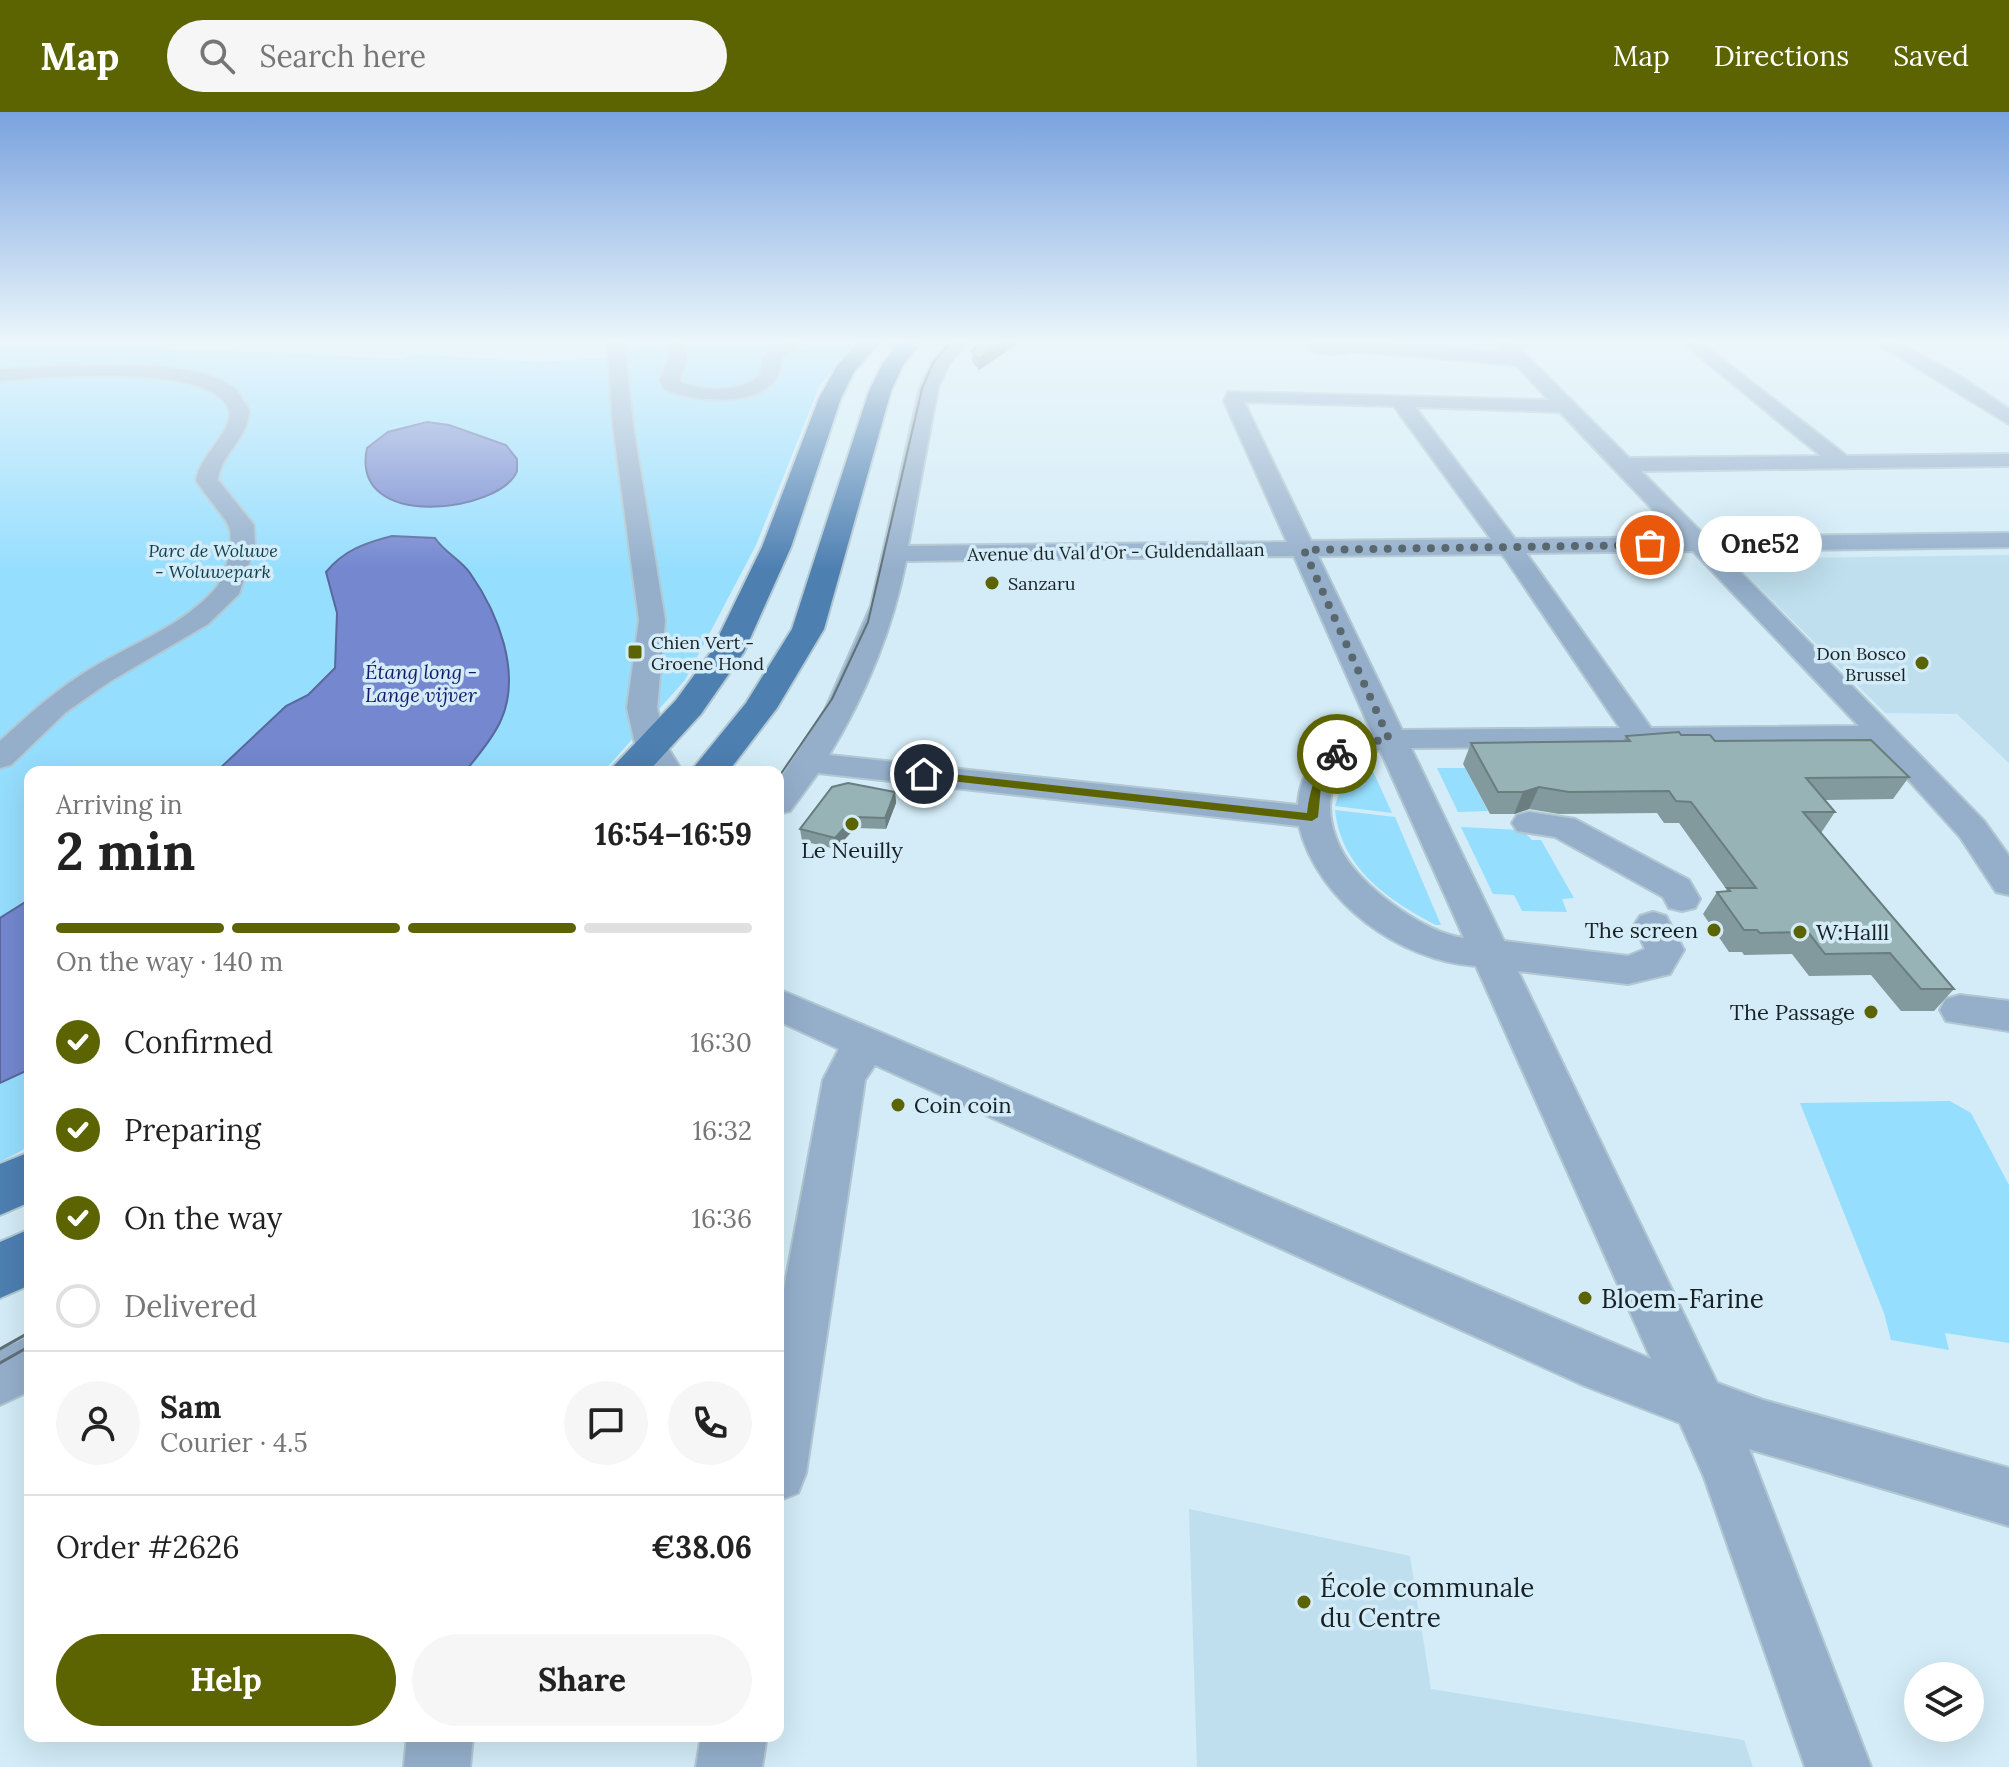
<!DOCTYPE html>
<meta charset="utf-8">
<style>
body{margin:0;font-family:Lora,serif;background:#f6f6f6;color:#222;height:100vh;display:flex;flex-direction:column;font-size:30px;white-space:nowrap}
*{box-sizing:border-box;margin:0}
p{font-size:26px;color:#767676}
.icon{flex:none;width:44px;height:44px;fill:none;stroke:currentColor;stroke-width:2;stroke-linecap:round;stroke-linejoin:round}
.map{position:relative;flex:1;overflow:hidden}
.drawer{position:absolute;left:24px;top:654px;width:760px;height:976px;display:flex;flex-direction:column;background:#fff;border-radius:16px;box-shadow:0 8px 32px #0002}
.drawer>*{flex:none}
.buttons{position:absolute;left:1904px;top:1550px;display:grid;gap:16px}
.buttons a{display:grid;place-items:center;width:80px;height:80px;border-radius:50%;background:#fff;box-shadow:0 8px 32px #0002;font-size:40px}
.pin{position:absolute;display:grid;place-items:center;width:68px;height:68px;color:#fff;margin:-34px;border:4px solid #fff;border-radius:50%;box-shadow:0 2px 8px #0007}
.courier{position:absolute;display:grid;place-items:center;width:80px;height:80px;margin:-40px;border:6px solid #5c6402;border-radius:50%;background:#fff;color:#222;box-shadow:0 2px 10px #0007}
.bubble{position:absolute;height:56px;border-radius:28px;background:#fff;box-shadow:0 8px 32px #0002;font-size:26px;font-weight:700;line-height:56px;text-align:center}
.overview em{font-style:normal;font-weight:700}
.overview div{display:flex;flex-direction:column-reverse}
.overview{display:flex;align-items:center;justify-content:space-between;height:136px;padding:0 32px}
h1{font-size:52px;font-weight:700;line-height:60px}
.bar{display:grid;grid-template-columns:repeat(4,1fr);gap:12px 8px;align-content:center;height:96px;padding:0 32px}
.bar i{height:10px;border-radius:6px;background:#e0e0e0}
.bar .current{background:#5c6402}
.bar p{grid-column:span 4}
.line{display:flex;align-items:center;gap:20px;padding:0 32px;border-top:2px solid #e0e0e0}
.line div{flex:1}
.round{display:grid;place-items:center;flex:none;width:84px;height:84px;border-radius:42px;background:#f6f6f6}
ol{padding:0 32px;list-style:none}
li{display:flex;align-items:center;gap:24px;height:88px}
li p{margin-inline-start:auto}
li .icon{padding:8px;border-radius:50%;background:#5c6402;color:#fff;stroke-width:4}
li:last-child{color:#767676}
li i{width:44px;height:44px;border:4px solid #e0e0e0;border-radius:50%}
.action{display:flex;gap:16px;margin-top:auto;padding:16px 32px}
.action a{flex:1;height:92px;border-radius:48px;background:#5c6402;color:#fff;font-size:32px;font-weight:700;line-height:92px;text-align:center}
.action a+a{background:#f6f6f6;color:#222}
header{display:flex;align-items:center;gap:48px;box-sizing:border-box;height:112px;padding:0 40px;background:#5c6402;color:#fff}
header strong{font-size:38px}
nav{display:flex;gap:44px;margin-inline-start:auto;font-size:28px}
.search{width:560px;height:72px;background:#f6f6f6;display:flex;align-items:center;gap:20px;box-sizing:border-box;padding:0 28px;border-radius:44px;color:#767676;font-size:30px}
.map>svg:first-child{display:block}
.built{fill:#bfdfee}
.green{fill:#96defe}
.water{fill:#7487cf;stroke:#58689c;stroke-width:2}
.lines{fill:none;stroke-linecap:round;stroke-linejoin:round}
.minor-casing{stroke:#b1c7d1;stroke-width:4}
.major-casing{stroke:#b1c7d1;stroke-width:4}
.minor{fill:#95afcb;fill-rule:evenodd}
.major{fill:#4d7fb1;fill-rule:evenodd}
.tram-far1{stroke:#607077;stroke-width:2}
.tram{stroke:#607077;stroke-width:3}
.wall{fill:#829a9d}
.shaded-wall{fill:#6a7d7f}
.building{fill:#97b3b6;stroke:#6a7d7f;stroke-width:2}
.route{fill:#5c6402}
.done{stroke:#59686e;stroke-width:8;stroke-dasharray:0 14.4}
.poi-dot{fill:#5c6402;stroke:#d3ecf7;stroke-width:3}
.labels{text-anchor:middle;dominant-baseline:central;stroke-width:7;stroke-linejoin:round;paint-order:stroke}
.far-park-label{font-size:18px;font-style:italic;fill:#103e4f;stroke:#d3ecf7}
.far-street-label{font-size:18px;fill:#172125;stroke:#d3ecf7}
.far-poi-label{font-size:18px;fill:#172125;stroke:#d3ecf7;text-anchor:start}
.far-water-label{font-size:20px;font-style:italic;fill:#16186d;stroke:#d3ecf7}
.poi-label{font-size:22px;fill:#172125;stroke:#d3ecf7;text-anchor:end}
.near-poi-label{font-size:26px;fill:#172125;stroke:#d3ecf7;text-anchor:start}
</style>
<header>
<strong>Map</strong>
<div class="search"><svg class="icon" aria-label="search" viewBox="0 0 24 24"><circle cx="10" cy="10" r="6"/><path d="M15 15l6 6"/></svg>Search here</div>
<nav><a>Map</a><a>Directions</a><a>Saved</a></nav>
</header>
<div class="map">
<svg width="2009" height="1655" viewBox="0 0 2009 1655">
<rect width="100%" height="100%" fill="#d3ecf7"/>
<path class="built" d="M2009 443V651L1957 602 1885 601 1731 447Z
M1189 1397 1410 1444 1431 1577 1744 1628 1753 1655H1197Z"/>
<path class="green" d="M0 227H162L154 235 403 247 414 242 539 250 623 245 621 227H859L820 273 756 433 685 568 603 660H30V1034L0 1050Z
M1288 227H1481L1494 242Z
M1360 646H1367L1392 701 1335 694 1344 665Z
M1437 656H1465L1488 699 1458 700Z
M1335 698 1395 705 1441 813H1436C1388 788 1341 756 1335 698Z
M1461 715 1522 718 1532 728H1541L1574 786 1562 787 1567 800 1522 799 1514 783 1493 782Z
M1950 989 1971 1001 2009 1073V1231L1945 1221 1949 1238 1891 1228 1884 1201 1800 991Z"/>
<path class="water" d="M427 310 449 313 506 333 517 347C517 348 517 358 517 359 502 400 349 421 367 336L388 320Z
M392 424 435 426C444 440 461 448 470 461 498 501 522 561 501 608 493 627 477 644 465 660H216L286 594 308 583 335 556 337 501 326 460C344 438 365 431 392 424Z
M30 787V957L0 971V806Z"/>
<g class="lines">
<g class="minor-casing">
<path id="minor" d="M607 227H624L633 314 665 508 657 596 668 636 681 657 679 660H646L648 656 636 636 627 596 639 508 613 314Z
M664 227H681C693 242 684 254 679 269 699 279 740 282 758 264 764 258 760 254 763 247 771 228 789 226 806 227L781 246C780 253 781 259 777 265 759 296 692 290 664 277L660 269 670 242Z
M885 227H902L911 239 902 244 896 243Z
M952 227H970L949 252 938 276 908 434 1287 430 1224 289 1228 280 1549 288 1516 253 1352 239C1336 243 1320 245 1306 233L1310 227H1348L1505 241 1492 227H1510L1629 346 1821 344 1678 227H1696L1847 344 2009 342V354L1641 359 1706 425 2009 421V435L1720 439 1984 709 2009 744V783L1996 780 1960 725 1876 632 1411 636 1504 829 1628 844 1645 837 1634 813 1640 804 1653 800 1666 804 1684 838 1670 862 1628 872 1518 859 1717 1271 1763 1288 2009 1356V1414L1749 1337 1871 1655H1805L1704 1365 1680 1311 1585 1274 875 953 865 968 806 1361 798 1381 778 1389V1209L823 968 839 937 778 909V877L1651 1247 1476 854C1400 849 1318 790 1299 714L818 661 790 699 778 702V670L825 598 871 494 920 276 932 251ZM1244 290 1394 294 1491 427 1311 429ZM1415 295 1560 300 1679 425 1515 427ZM1693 439 1859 614 1651 616 1526 441ZM1501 442 1505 446 1620 616 1402 618 1318 444ZM1294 444 1372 621C1332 630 1300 648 1298 693L829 643C866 582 892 519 906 449ZM1380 638 1464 826C1425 821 1370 780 1348 749 1319 706 1322 649 1380 638Z
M1870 227H1891L1958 263 2009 297V312Z
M131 253C162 256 210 255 235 277 240 282 245 292 249 298 249 326 221 341 218 368L254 413 255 433 239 482 208 512 109 570 66 600 11 653 0 656V629C29 602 57 577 92 556 132 532 184 513 215 477 226 465 233 433 230 418 229 409 203 381 196 368 199 345 235 317 229 298 215 250 41 265 0 269V257Z
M1529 700 1575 707 1689 768 1700 787 1695 796 1682 799 1669 796 1663 785 1555 725 1517 719 1512 711 1517 703Z
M1960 883 2009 889V919L1946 909 1940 898 1946 887Z
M30 1224V1279L0 1293V1238Z
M407 1624H473L470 1655H404Z
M701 1624H767L762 1655H696Z"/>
</g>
<g class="major-casing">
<path id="major" d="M861 227H882L854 260 841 286 791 435 744 540 701 602 648 660H608L676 588 711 540 762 435 819 286 837 254Z
M903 227H924L903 253 891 279 824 517 777 596 728 660H690L746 591 792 517 869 279 883 251Z
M30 1040V1090L0 1103V1052Z
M30 1117V1173L0 1186V1130Z"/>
</g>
<use href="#minor" class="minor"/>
<use href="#major" class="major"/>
<path class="tram-far1" d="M778 666 832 587 868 510 922 277 933 251 953 227"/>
<path class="tram" d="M0 1237 30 1220
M0 1251 30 1234"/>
</g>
<path class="wall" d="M984 227H1024L979 258 972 250V239Z
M1681 623 1909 665 1893 687 1825 688 1835 700 1821 721 1954 877 1934 899H1901L1871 863 1809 864 1792 842 1744 843 1742 840H1729L1703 802 1717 780H1725L1727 778 1679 711H1664L1657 701 1559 702 1529 697 1514 702H1490L1463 652 1471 631 1623 629 1626 624Z
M895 680 896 691 886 717 855 716 836 737 802 729 800 717Z"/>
<path class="shaded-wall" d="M1008 227H1024L979 258 978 247Z
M1539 675 1529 697 1514 702 1523 680Z
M895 680 896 691 886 717 885 706Z
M854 705 855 716 836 737 835 726Z"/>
<path class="building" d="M984 227H1008L978 247 972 239Z
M1679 620 1681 623H1710L1715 629 1871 628 1909 665 1806 666 1835 700H1803L1954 877H1921L1890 841 1825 842 1808 820 1760 821 1757 818H1744L1717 780 1730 779 1727 776H1756L1691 690 1676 689 1669 679 1569 680 1539 675 1523 680H1498L1471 631 1630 629 1626 624Z
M848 671 895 680 885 706 854 705 835 726 800 717 832 675Z"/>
<linearGradient id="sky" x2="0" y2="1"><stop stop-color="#79a2de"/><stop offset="0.5" stop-color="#ebf6fb"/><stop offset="1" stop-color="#ebf6fb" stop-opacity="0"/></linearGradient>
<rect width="2009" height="458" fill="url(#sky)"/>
<path class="route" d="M1333 640 1342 642 1321 675 1318 705 1312 709 924 666 918 662 924 659 1307 701C1310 675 1316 660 1333 640Z"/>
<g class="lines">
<path class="done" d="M1337 642 1362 631 1389 627 1304 438 1650 433"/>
</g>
<g class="poi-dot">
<circle cx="992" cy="471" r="8"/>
<rect x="627" y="532" width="16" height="16" rx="4"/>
<circle cx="1922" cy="551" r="8"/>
<circle cx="852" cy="712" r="8"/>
<circle cx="1714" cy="818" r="8"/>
<circle cx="1800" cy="820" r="8"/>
<circle cx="1871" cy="900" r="8"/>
<circle cx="898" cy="993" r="8"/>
<circle cx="1585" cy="1186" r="8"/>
<circle cx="1304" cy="1490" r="8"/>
</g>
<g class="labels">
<g class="far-park-label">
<text x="213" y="438">Parc de Woluwe<tspan x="213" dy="21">- Woluwepark</tspan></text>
</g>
<g class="far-street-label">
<text transform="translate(1116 440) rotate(-1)">Avenue du Val d'Or - Guldendallaan</text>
</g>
<g class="far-poi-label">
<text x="1008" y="471">Sanzaru</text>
<text x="651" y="530">Chien Vert -<tspan x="651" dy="21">Groene Hond</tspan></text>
<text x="1906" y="541" text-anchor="end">Don Bosco<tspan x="1906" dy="21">Brussel</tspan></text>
</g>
<g class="far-water-label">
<text x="421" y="559">Étang long -<tspan x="421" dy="23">Lange vijver</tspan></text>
</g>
<g class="poi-label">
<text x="852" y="738" text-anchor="middle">Le Neuilly</text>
<text x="1698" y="818">The screen</text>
<text x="1816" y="820" text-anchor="start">W:Halll</text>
<text x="1855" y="900">The Passage</text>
<text x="914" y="993" text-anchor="start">Coin coin</text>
</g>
<g class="near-poi-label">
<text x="1601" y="1186">Bloem-Farine</text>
<text x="1320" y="1475">École communale<tspan x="1320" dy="30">du Centre</tspan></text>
</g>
</g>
</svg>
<div class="buttons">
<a><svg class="icon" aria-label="layers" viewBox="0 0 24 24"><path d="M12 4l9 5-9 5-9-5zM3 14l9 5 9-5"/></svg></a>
</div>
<div class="pin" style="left:1650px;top:433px;background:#ea580c"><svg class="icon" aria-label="bag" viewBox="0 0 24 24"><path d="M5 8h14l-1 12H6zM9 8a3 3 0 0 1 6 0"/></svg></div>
<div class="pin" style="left:924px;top:662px;background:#1f2937"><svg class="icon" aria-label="home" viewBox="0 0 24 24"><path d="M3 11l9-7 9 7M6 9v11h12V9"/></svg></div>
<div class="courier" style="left:1337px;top:642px"><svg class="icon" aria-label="bike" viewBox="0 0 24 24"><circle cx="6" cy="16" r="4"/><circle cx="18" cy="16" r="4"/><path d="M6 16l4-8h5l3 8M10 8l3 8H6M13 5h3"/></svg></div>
<div class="bubble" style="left:1698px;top:404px;width:124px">One52</div>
<section class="drawer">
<div class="overview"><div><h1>2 min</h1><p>Arriving in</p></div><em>16:54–16:59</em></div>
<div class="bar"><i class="current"></i><i class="current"></i><i class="current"></i><i></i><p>On the way · 140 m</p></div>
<ol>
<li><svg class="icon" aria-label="check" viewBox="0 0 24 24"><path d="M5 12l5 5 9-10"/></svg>Confirmed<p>16:30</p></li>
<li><svg class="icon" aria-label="check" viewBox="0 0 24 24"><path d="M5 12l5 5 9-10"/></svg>Preparing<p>16:32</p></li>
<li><svg class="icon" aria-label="check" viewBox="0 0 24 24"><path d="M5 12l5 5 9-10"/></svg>On the way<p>16:36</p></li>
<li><i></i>Delivered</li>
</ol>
<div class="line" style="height:144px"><a class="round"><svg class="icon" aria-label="person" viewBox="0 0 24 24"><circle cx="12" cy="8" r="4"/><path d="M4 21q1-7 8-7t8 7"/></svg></a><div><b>Sam</b><p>Courier · 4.5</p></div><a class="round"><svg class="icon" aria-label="chat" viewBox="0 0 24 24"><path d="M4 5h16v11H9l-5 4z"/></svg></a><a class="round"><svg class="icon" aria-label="phone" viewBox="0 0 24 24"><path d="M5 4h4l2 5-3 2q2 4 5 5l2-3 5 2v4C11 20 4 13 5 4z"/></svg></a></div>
<div class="line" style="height:104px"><div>Order #2626</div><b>€38.06</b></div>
<div class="action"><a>Help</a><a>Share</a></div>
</section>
</div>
